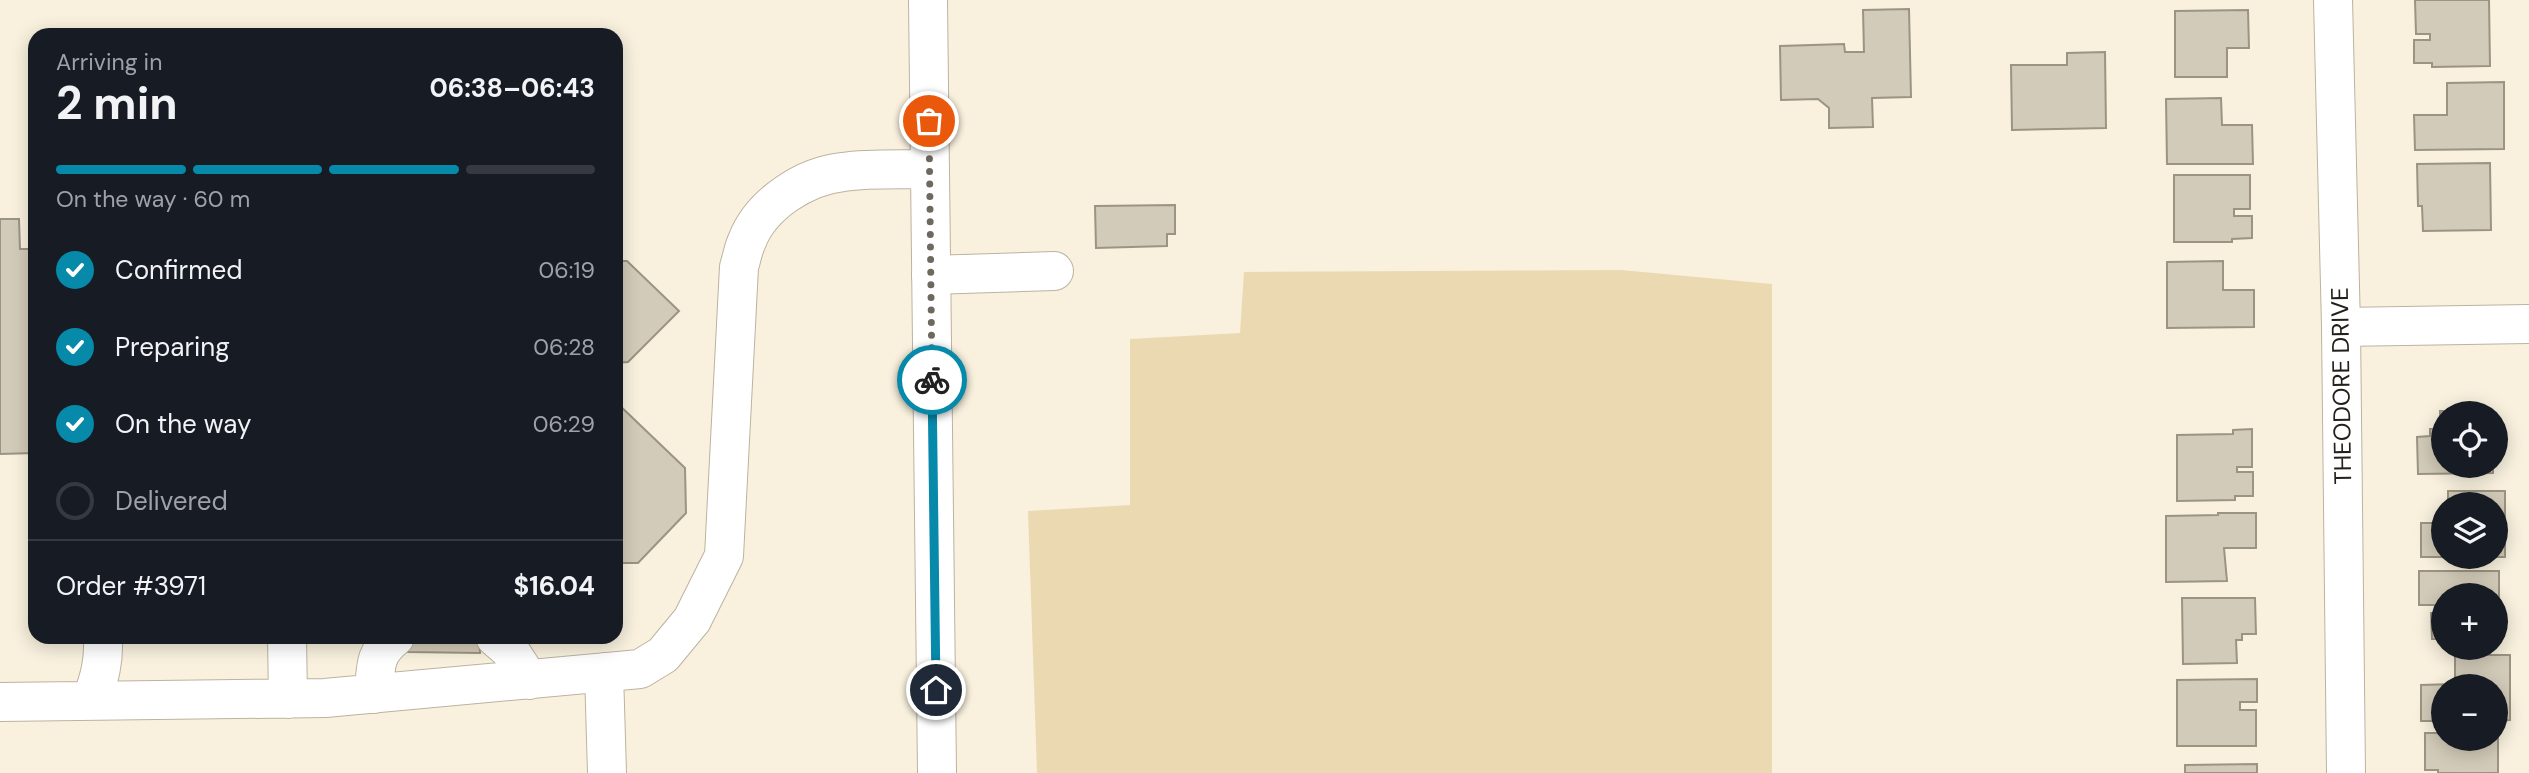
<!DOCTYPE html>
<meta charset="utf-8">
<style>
body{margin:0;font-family:"DM Sans",sans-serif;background:#20242c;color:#f1f3f6;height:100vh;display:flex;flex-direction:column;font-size:26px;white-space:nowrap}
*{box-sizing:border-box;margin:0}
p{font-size:23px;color:#9ea1a6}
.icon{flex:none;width:38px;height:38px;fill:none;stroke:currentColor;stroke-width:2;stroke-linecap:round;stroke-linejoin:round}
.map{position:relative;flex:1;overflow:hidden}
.side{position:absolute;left:28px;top:28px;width:595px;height:616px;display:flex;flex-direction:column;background:#171b24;border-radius:21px;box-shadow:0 4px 18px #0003}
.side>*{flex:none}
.tools{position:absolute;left:2431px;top:401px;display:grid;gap:14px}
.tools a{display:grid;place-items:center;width:77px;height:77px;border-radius:50%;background:#171b24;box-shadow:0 4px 18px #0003;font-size:35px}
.pin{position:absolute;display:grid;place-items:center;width:60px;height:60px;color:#fff;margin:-30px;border:4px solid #fff;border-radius:50%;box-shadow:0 2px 7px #0007}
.courier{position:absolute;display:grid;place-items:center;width:70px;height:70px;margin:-35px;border:5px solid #0789aa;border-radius:50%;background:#fff;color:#222;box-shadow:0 2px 9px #0007}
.head em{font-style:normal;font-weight:700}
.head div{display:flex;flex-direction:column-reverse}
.head{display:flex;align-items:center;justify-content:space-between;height:119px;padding:0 28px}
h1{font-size:46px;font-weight:700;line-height:52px}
.bar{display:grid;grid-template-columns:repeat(4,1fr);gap:10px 7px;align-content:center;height:84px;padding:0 28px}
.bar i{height:9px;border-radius:5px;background:#363941}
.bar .selected{background:#0789aa}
.bar p{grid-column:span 4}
.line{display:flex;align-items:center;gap:18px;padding:0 28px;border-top:2px solid #363941}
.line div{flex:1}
ol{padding:0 28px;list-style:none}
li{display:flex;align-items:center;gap:21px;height:77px}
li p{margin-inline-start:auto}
li .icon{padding:7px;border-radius:50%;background:#0789aa;color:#fff;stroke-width:4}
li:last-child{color:#9ea1a6}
li i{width:38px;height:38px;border:4px solid #363941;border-radius:50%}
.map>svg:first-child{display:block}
.green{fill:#ebdab1}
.building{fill:#d3cbb9;stroke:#9c9482;stroke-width:2}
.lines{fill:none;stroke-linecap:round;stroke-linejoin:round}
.minor-casing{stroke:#bbb3a0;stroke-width:40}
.major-casing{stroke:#bbb3a0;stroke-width:40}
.minor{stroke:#fff;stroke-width:38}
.major{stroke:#fff;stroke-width:38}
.done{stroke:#6e695e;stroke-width:7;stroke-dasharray:0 12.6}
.route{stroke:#0789aa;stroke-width:9}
.labels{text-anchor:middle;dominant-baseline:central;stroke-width:5;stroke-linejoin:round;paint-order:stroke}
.street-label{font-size:24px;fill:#232019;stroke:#fff}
</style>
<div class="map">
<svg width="2529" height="773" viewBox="0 0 2529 773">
<rect width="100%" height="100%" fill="#f9f1de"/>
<path class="green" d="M1621 270 1772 284V773H1037L1028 511 1130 505V339L1240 333 1244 272Z"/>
<path class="building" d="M2415 0H2489L2490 66 2432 67V63H2414V40H2430V34H2416Z
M1909 9 1911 97 1872 98 1873 127 1829 128V108L1818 99 1781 100 1780 46 1844 44 1845 52H1864L1863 10Z
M2248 10 2249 48H2227V77H2175V11Z
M2105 52 2106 128 2012 130 2011 65H2067V53Z
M2504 82V149L2415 150 2414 115H2447V83Z
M2221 98 2222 125H2252L2253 164H2167L2166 99Z
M2490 163 2491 230 2423 231 2422 206H2418L2417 164Z
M2174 175H2250V209H2234V216H2252V238L2232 239V242H2174Z
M1175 205V234H1167V246L1096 248 1095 206Z
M0 219H19L20 249H35V453L0 454Z
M616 261H627L679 311 628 362 616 363Z
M2223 261V290H2254V327L2167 328V262Z
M616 402 685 468 686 513 638 563H616Z
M2440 411H2492L2493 413H2443V466H2493V473L2418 474 2417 437 2430 436V429H2440Z
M2252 429V467H2237V472H2253V496H2235V500L2177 501V435L2233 434V430Z
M2448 491H2505V557H2421V523H2443V556H2496V504H2448Z
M2218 513H2256V548H2224L2227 581 2166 582V516L2218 515Z
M2419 571H2499V638H2496V595H2443V639H2432L2431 613H2438V605H2419Z
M2182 598H2255L2256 634H2242V640H2236L2237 663 2183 664Z
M408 637H479L480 653 408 652Z
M2455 655H2510V720L2496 721V686H2443V721H2421V685L2455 684Z
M2257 679V702H2240V710H2256V746H2177V680Z
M2425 733H2443V738H2496L2498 736V773H2438V770H2425Z
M2257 764V773H2185V765Z"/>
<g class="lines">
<g class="minor-casing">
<path id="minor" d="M2333 0 2341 327 2346 773
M931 275 1054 271
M2341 327 2529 324
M287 637 288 699
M495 637 509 649 529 680
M604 672 607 773
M374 694C376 669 373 654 395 637
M91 700C100 678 104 661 103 637
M0 702 325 698 640 669 663 655 692 620 724 556 739 267C742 258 743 249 747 241 761 204 805 176 843 172 871 168 901 170 930 169"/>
</g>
<g class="major-casing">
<path id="major" d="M928 0 937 773"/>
</g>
<use href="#minor" class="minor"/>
<use href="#major" class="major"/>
</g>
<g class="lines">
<path class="done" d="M929 121 932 380"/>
<path class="route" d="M932 380 936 690"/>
</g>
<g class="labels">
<g class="street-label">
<text transform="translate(2341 386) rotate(-91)">THEODORE DRIVE</text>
</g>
</g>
</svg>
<div class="tools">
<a><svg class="icon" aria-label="locate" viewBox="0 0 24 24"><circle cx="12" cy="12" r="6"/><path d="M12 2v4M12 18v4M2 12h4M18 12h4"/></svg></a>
<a><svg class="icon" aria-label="layers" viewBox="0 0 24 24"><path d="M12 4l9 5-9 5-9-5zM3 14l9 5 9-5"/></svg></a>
<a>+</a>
<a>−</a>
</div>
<div class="pin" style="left:929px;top:121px;background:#ea580c"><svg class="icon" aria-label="bag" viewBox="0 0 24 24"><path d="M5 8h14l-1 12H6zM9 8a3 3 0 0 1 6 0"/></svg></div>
<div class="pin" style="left:936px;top:690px;background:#1f2937"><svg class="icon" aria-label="home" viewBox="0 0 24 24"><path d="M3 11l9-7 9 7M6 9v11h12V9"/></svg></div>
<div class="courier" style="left:932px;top:380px"><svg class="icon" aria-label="bike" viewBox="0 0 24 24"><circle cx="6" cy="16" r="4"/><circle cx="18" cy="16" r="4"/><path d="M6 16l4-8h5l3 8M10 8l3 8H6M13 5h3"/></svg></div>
<section class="side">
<div class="head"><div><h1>2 min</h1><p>Arriving in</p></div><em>06:38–06:43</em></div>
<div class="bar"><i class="selected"></i><i class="selected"></i><i class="selected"></i><i></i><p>On the way · 60 m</p></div>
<ol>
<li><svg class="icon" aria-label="check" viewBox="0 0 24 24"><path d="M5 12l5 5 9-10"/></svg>Confirmed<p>06:19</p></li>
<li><svg class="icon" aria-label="check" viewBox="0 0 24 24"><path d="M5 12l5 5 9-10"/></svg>Preparing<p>06:28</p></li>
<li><svg class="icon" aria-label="check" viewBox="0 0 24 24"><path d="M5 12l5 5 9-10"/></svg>On the way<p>06:29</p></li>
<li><i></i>Delivered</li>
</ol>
<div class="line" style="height:91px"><div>Order #3971</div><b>$16.04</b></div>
</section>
</div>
